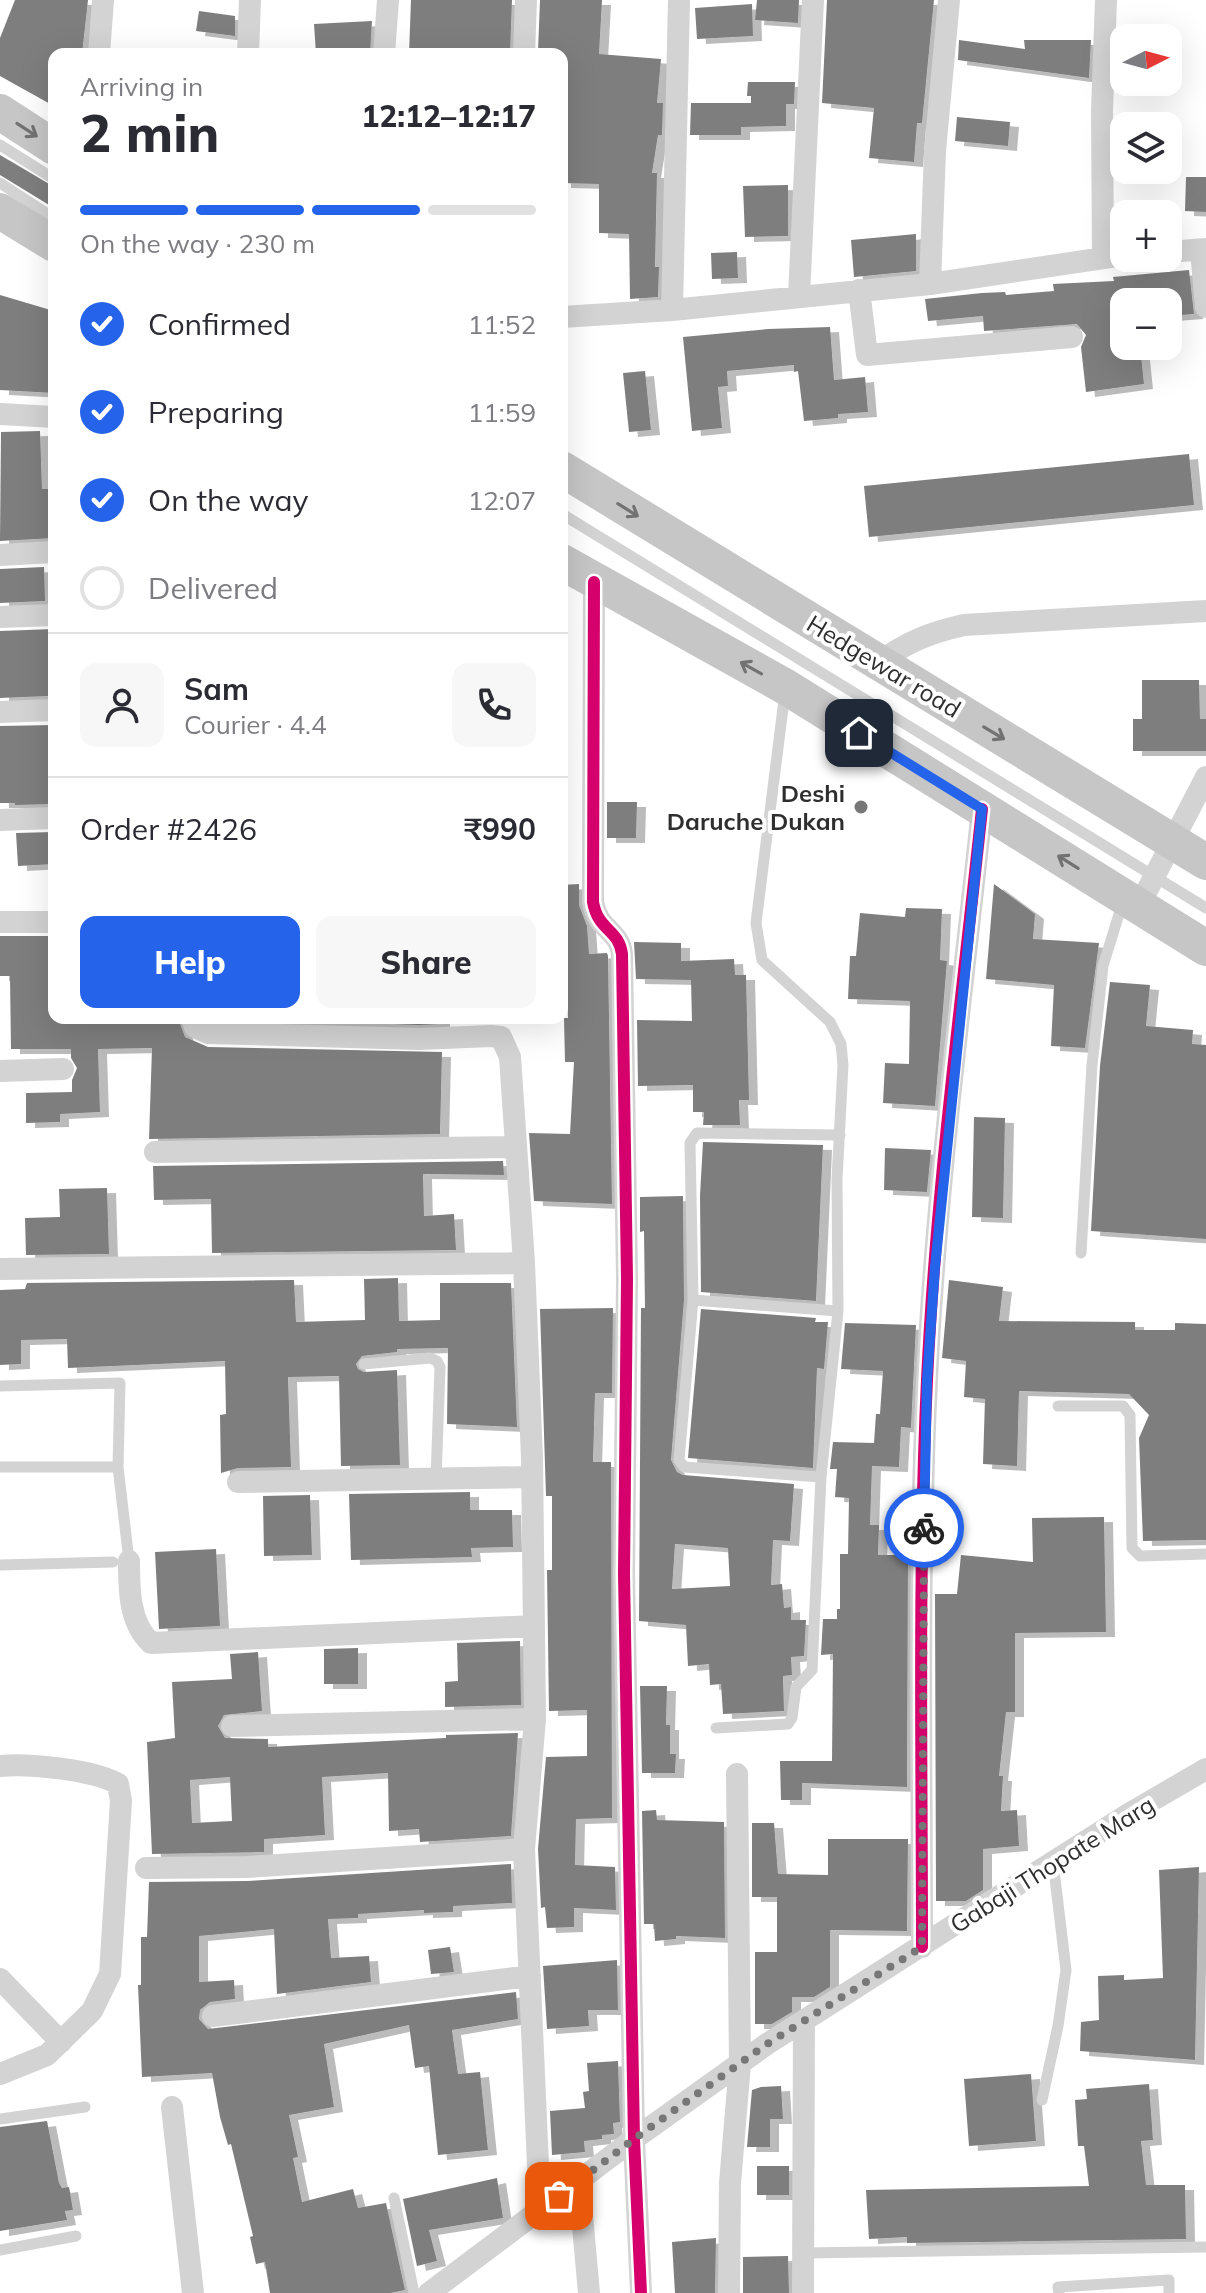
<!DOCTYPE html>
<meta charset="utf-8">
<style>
body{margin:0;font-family:Mulish,sans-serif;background:#f7f7f7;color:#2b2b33;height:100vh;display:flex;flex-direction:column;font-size:30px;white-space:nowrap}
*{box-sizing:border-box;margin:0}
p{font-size:26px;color:#7c7c81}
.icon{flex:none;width:44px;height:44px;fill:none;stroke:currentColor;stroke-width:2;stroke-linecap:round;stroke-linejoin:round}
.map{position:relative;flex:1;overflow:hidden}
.drawer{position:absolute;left:48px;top:48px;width:520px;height:976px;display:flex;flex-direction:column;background:#fff;border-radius:16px;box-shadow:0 8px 32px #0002}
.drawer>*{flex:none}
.needle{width:52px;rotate:84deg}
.controls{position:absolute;left:1110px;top:24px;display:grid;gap:16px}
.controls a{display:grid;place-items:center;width:72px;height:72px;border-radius:16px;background:#fff;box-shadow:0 8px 32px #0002;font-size:40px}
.pin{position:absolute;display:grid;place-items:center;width:68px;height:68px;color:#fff;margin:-34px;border-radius:16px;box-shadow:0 4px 12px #0006}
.courier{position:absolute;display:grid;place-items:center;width:80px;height:80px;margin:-40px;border:6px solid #2563eb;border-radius:50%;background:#fff;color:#222;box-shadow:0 2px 10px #0007}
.overview em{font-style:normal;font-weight:800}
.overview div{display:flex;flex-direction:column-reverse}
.overview{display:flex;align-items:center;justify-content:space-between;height:136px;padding:0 32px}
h1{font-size:52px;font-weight:800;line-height:60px}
.bar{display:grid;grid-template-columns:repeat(4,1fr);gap:12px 8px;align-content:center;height:96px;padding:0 32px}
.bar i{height:10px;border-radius:6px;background:#e1e1e2}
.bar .current{background:#2563eb}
.bar p{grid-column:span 4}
.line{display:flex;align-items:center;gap:20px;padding:0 32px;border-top:2px solid #e1e1e2}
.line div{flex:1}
.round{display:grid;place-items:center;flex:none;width:84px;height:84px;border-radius:16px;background:#f7f7f7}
ol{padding:0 32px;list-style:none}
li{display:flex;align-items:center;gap:24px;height:88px}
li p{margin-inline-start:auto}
li .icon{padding:8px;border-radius:50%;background:#2563eb;color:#fff;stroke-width:4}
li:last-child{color:#7c7c81}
li i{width:44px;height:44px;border:4px solid #e1e1e2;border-radius:50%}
.primary-button{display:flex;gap:16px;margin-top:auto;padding:16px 32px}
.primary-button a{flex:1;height:92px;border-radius:16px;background:#2563eb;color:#fff;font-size:32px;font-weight:800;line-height:92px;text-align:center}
.primary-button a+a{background:#f7f7f7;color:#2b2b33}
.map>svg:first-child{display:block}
.building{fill:#7e7e7e;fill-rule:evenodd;filter:url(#shadow)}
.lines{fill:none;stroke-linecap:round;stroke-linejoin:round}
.service{stroke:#d3d3d3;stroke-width:11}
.minor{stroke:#d3d3d3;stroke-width:22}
.primary{stroke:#c6c6c6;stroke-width:36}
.cycleway-casing{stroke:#fff;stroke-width:17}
.cycleway{stroke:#d6006c;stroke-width:12}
.oneway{stroke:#727272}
.done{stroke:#777;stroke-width:8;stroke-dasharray:0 14.4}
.route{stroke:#2563eb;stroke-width:10}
.poi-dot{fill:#777;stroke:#fff;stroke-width:3}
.labels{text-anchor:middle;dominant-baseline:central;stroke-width:8;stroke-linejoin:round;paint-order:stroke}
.street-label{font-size:24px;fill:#2e2e2e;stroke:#fff}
.poi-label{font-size:24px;font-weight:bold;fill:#2e2e2e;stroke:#fff;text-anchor:end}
</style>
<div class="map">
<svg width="1206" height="2293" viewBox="0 0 1206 2293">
<defs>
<filter id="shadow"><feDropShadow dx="9" dy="5" stdDeviation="0" flood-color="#0004"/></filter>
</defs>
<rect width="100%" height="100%" fill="#fff"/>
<path class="building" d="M15 0H88L82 54H54V106L0 76V38Z
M411 0H512L510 54H409Z
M540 0H602L599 54 661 59 657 103H663L662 135H658L652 173H657L655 267H659L658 297 630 299 629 234 599 233V184L562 183V54L538 52Z
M757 0H799L798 23 755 20Z
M827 0H934L922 123H917L914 162 869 158 874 108 822 103Z
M752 4 753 36 697 39 695 8Z
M199 11 235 16V36L196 31Z
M372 21 370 54H316L314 24Z
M959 40 1025 49 1024 40H1091L1089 78 958 60Z
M748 82H795L794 104H786V126L741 127V135H690L691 103H751V96H747Z
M957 117 1010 122 1008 146 955 141Z
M0 155 54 187V208L0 175Z
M1186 177H1206V212L1185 211Z
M788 185V236L745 237 743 186Z
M916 234V271L854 277 851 240Z
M737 252 738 278 712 279 711 253Z
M1189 270 1194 314 1168 316V302H1124V346H1140L1144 384 1086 392 1081 347 1086 335 1077 324 984 331 983 316 928 321 925 299 982 293 1005 292 1006 295 1054 291 1053 284 1114 281 1113 277Z
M0 295 54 311V393L0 390Z
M830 327 834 380 865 377 868 412 838 414V418L804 421 798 371 794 372V365L727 371 728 386 718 387 722 428 692 431 683 337 768 329Z
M645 371 651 430 629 432 623 373Z
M40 431 42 489H54V538L0 541 1 432Z
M1189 454 1194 505 869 537 864 486Z
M44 567 45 601 0 603V569Z
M54 629V658H48V696L0 698V631Z
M1142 680H1199L1200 719H1206V751H1133V719H1142Z
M54 725V804L15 805V803H0V726Z
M607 802H637L636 838H607Z
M54 832V864L18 866 16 833Z
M579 884V905L587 926 589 954 607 953 608 956 612 1204 534 1201 529 1133 570 1134 574 1062H565L564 1018H568L562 885Z
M994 884 1035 914 1033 939 1099 943 1085 1048 1051 1046 1054 985 986 979Z
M906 908 942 909 940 960 947 961 935 1106 883 1103 885 1063 909 1064 910 1001 848 999 850 956H856L860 913 905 917Z
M0 936H54L53 1018H178L185 1037 208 1047 442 1052 440 1134 149 1139 152 1048 98 1049 100 1112 60 1114V1122L26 1123V1093L72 1092V1080L77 1068 71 1058V1049H11L10 976H0Z
M634 942 681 943V961L734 959 735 975H746L749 1100H739L740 1125H703L704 1112H693V1085L638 1086 637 1020 692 1021 691 980 636 979Z
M1110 982 1150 985 1146 1026 1193 1030 1192 1044 1206 1045V1239L1091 1231 1100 1066Z
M209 1018H441V1024L419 1025Z
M974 1117 1005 1118 1003 1218 972 1217Z
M703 1142 823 1145 816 1301 701 1292 700 1196Z
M885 1148 931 1150 927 1192 884 1190Z
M503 1161 504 1175 423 1174 424 1216 454 1214 456 1250 212 1253 211 1199 154 1200 153 1166Z
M107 1188 109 1254 26 1255 25 1218 60 1217 59 1189Z
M683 1196 684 1300 671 1460 677 1472 683 1475 794 1484 790 1541 773 1540 771 1585 782 1584 784 1608 791 1607V1620H806L804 1656 791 1657 792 1675 783 1676 784 1711 723 1714 721 1684 710 1685 709 1664 688 1666 686 1625 639 1621 641 1308H645L644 1231 640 1232V1197ZM675 1544 728 1548 730 1586 672 1589Z
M398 1278 399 1321 440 1320V1283H511L517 1427 447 1424 448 1348 397 1349V1352L362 1356 356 1364 358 1369 364 1372 397 1370 400 1465 341 1466 339 1376 288 1377 291 1467 238 1468 221 1473 220 1415 226 1414 225 1361 68 1368 67 1339 21 1340V1364L0 1365V1290L25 1289 27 1283 294 1280 296 1322 365 1320 364 1279Z
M949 1280 1003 1287 999 1321 1135 1322V1330H1175V1323L1206 1324V1540L1143 1541 1139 1438 1149 1415 1129 1394 1019 1391 1017 1466 983 1464 985 1399 964 1397 966 1361 942 1358Z
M613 1308 612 1393H595L593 1462H611L612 1818 576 1819 575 1865 615 1867 616 1910 574 1908V1927L547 1928 545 1907 541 1908 538 1849 546 1757 587 1756V1710L549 1711 547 1570H552V1496H546L540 1309Z
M701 1309 816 1318 815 1322H828L824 1369 817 1368 813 1468 688 1458Z
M845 1323 916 1325 911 1428 901 1427 899 1467 872 1466 870 1525H879L878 1555H908L907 1787 802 1783V1800H781L780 1761H832L833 1654 821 1655 823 1619H837V1609H840V1554H848L849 1498 835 1497 837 1469H830L833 1442 874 1443 876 1414H880L883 1371 841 1369Z
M470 1492V1510H512L513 1547 471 1548 472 1557 351 1560 349 1494Z
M310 1495 312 1555 264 1556 263 1496Z
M1104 1517 1106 1632 1015 1633V1712H1006L999 1776H1003L1001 1811 1017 1810 1019 1846 983 1849V1890L966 1901H936L935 1594H957L961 1555 1033 1562 1032 1518Z
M216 1549 220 1626 159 1629 155 1552Z
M520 1641 521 1705 445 1707V1682L458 1681 457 1643Z
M358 1648V1684H324V1649Z
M258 1652 262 1711 224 1715 218 1726 225 1738 268 1739V1747L446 1738V1735L518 1733 511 1836 420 1842 419 1829 389 1831 388 1773 322 1777 325 1835 264 1839V1852L152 1854 147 1742 175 1738 172 1682 232 1679 230 1654ZM230 1777 232 1821 192 1823 190 1780Z
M640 1686H667L666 1725H670V1754H676L675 1773H642Z
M656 1810 657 1820 724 1822 725 1938 676 1936V1939L655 1941 654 1924H644L642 1811Z
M752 1823H774L778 1874 828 1875V1839H908L907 1931 830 1930V1987L814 1997H792V2012L772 2024H755V1952H777V1897H752Z
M511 1864 512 1903 453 1906V1912L424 1913V1910L358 1914V1918L328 1919 331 1958 369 1956 371 1982 277 1994 274 1929 199 1936V1982L234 1980 235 1999 210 2002 200 2010 199 2019 208 2029 516 1992 518 2019 452 2030 458 2074 480 2072 488 2150 438 2155 429 2066 415 2068 409 2025 324 2044 334 2107 289 2115 298 2157 293 2158 302 2202 353 2189 358 2208 386 2203 405 2290 390 2293H270L265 2262 256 2264 250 2237 253 2236 231 2144 228 2145 220 2117 212 2073 142 2077 138 1985H141V1937H147L149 1882 248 1881Z
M1199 1867 1195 2060 1080 2051 1081 2022 1099 2020 1098 1976 1124 1975V1980L1163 1978 1159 1870Z
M450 1947 454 1972 431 1974 428 1950Z
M617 1960 618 2010H588L589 2026 547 2029 543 1966Z
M618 2061 620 2122 613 2123 614 2134 602 2135V2139L584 2141 585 2152 552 2155 550 2111 585 2108 583 2092 589 2091 587 2063Z
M1031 2074 1036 2141 969 2146 964 2079Z
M1149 2084 1153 2140 1141 2141 1146 2185H1185L1186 2239 907 2243V2237L869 2239 866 2190 1089 2186 1084 2146H1078L1075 2100 1087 2099 1086 2089Z
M781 2086 783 2119H770V2147H747L752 2090 761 2087Z
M47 2121 59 2183 62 2188 69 2187 73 2210 65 2211 67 2220 0 2231V2127Z
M757 2166H789V2195H757Z
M497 2178 503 2218 429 2230 437 2261 417 2266 403 2199Z
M716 2238 715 2293H675L672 2242Z
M788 2256 789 2293H743V2257Z"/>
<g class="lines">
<path class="service" d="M0 145 54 179
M0 183 54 218
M562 514 1206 908
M1081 1253 1092 1065 1103 966 1123 901
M693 1300 838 1311
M364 1364 430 1358 437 1361 440 1367 436 1479
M0 1386 120 1383 118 1467 129 1561
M1058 1406H1123L1130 1415 1132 1548 1140 1556 1206 1554
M0 1467H118
M821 1477 684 1467 679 1460 693 1300 690 1143 697 1133 840 1135
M0 1565 113 1562
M716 1728 788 1724 792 1718 796 1687 812 1670 821 1477 838 1311 837 1179 843 1065 841 1044 830 1022 762 960 756 923 785 692
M1042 2100 1058 2026 1066 1970 1053 1862
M0 2119 85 2107
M394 2198 414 2293
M0 2250 76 2236
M804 2253 1206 2247
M1059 2293 1058 2287 1169 2280V2293"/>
<path class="minor" d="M99 54 103 0
M248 54 250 0
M384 54 388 0
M524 54 526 0
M1201 250 1206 307
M1168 252 1206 249
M1103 256 1102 111 1106 0
M930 284 935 151 949 0
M859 290 867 355 1072 337
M799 296 813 0
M672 310 679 0
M562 317 672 310 930 284 1124 255
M0 414 54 417
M0 555 54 552
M594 582 593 902C598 931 619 929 622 954L627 1279 624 1574 634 2139 641 2293
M0 617 54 615
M877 663C908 642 928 633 964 625L1206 611
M0 712 54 710
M0 820 54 818
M1139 906 1206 777
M0 922H54
M192 1018 195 1027 208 1033 419 1039 491 1036 501 1037 510 1057 524 1263 532 1458 535 1719 524 1849 540 2210
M0 1071 63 1069
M155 1152 515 1147
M0 1269 524 1263
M238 1482 532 1477
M129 1561C129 1589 129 1623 151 1643L534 1626
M232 1726 535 1719
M0 1766C28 1763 95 1770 118 1784L121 1801 110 1974 92 2011 47 2055 0 2074
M146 1868 247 1867 524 1849
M922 1947C922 1758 918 1568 927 1380 936 1189 962 998 982 809
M0 1979 61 2042
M213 2016 530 1976
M172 2107 193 2293
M579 2182 589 2293
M429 2293 634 2139 767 2044 1127 1815 1206 1769
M729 2293 730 2183 740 2064 737 1774
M803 2293 804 2021"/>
<path class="primary" d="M0 112 54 147
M0 211 54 244
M562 469 1206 862
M562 562 786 687 1206 948"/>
<g class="cycleway-casing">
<path id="cycleway" d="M594 582 593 902C598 931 619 929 622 954L627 1279 624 1574 634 2139 641 2293
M922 1947C922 1758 918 1568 927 1380 936 1189 962 998 982 809"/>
</g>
<use href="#cycleway" class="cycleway"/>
</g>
<defs><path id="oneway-shaft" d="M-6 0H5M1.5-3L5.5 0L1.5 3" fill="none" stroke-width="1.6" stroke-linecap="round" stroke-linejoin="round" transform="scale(2)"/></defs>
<g class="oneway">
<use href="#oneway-shaft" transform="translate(27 130) rotate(33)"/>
<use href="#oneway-shaft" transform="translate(628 510) rotate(32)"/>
<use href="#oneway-shaft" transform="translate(751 668) rotate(-151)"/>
<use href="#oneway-shaft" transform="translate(994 733) rotate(31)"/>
<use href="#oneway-shaft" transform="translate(1068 862) rotate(-148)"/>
</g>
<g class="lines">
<path class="done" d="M559 2196 634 2139 767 2044 922 1947 924 1528"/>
<path class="route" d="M859 733 982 809 935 1267 927 1380 924 1528"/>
</g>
<circle class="poi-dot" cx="861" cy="807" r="8"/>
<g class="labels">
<g class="street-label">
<text transform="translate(884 666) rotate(31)">Hedgewar road</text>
<text transform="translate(1052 1864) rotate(-32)">Gabaji Thopate Marg</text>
</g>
<g class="poi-label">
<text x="845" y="793">Deshi<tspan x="845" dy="28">Daruche Dukan</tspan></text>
</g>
</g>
</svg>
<div class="controls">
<a><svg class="needle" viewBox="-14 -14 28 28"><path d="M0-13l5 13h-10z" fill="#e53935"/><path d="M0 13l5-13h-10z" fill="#7c7c81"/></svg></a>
<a><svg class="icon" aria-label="layers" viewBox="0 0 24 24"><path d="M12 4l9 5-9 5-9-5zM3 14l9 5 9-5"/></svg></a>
<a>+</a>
<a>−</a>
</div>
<div class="pin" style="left:559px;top:2196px;background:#ea580c"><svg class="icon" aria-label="bag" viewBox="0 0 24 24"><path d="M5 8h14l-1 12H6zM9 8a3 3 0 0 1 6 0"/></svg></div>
<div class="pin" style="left:859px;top:733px;background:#1f2937"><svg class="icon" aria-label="home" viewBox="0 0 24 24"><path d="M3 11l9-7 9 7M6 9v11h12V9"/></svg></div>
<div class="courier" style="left:924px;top:1528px"><svg class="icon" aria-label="bike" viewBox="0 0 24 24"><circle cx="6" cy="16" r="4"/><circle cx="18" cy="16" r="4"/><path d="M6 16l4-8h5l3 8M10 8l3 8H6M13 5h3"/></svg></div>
<section class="drawer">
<div class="overview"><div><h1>2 min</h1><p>Arriving in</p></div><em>12:12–12:17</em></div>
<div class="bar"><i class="current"></i><i class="current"></i><i class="current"></i><i></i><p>On the way · 230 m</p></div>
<ol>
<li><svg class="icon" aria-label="check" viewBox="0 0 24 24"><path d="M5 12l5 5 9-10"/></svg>Confirmed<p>11:52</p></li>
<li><svg class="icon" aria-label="check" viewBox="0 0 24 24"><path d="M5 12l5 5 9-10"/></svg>Preparing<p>11:59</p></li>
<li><svg class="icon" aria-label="check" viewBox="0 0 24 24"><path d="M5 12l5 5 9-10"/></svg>On the way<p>12:07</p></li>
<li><i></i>Delivered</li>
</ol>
<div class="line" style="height:144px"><a class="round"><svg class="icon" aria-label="person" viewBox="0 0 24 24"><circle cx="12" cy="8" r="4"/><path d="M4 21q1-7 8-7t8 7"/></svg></a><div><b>Sam</b><p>Courier · 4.4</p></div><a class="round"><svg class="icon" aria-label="phone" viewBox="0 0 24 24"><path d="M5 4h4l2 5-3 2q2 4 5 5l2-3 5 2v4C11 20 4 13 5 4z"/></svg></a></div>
<div class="line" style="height:104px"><div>Order #2426</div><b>₹990</b></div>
<div class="primary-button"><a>Help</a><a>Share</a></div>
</section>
</div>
